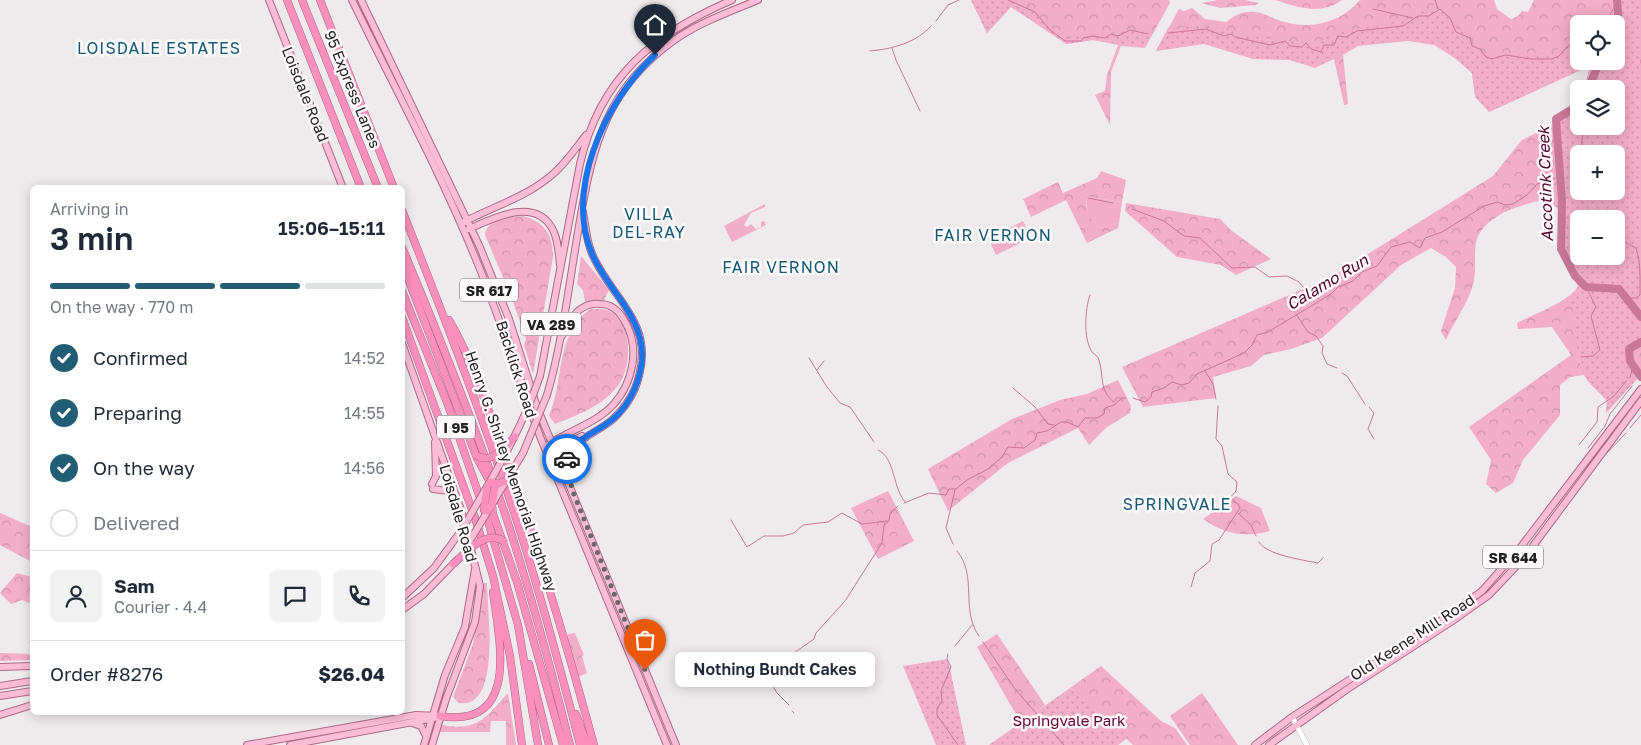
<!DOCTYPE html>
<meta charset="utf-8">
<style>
body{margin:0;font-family:"Golos Text",sans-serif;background:#f2f2f3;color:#1f2937;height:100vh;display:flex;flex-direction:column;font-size:19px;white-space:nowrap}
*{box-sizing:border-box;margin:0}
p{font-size:16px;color:#747a83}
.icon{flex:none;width:28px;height:28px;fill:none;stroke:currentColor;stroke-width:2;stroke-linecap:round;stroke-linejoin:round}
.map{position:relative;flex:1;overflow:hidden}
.side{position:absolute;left:30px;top:185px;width:375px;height:530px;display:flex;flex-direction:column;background:#fff;border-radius:8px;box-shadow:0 2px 12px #0003}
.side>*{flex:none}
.tools{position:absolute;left:1570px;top:15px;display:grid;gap:10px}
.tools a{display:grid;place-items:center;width:55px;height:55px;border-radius:8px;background:#fff;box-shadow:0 2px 12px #0003;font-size:25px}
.pin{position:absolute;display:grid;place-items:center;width:42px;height:42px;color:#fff;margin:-51px -21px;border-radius:50% 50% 50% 0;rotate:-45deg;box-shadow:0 0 5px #0007}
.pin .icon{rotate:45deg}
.courier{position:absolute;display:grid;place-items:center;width:50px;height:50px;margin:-25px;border:4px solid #1a73e8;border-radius:50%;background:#fff;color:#222;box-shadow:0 1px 6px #0007}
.bubble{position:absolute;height:35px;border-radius:8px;background:#fff;box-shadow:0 2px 12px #0003;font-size:16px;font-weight:600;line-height:35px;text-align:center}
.head em{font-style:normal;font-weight:600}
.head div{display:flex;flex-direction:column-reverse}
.head{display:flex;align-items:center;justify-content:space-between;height:85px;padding:0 20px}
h1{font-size:32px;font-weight:600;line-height:38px}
.bar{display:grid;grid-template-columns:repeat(4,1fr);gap:8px 5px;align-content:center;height:60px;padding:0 20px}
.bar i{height:6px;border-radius:4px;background:#e0e1e3}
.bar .active{background:#225d75}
.bar p{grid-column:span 4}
.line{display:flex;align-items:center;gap:12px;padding:0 20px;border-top:1px solid #e0e1e3}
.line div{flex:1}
.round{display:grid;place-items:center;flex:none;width:52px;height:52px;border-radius:8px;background:#f2f2f3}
ol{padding:0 20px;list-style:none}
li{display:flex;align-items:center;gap:15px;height:55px}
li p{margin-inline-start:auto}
li .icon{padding:5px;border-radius:50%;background:#225d75;color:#fff;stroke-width:4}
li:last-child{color:#747a83}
li i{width:28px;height:28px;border:2px solid #e0e1e3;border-radius:50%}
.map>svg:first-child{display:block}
.grass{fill:#f2adc7}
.forest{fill:url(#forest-crowns);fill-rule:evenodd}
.park{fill:url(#park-dots);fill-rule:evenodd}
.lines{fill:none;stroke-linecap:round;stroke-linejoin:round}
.stream{stroke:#c97898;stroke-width:1}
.river{stroke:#c97898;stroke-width:8}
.minor-casing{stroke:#c0bcbd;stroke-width:6}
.major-casing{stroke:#ae6985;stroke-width:8}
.highway-casing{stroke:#ae6985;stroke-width:8}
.minor{stroke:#fff;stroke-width:5}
.major{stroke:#fbbcd6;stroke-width:6}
.highway{stroke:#f98fba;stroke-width:7}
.major-bridge-casing{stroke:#ae6985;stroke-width:8;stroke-linecap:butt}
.highway-bridge-casing{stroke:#ae6985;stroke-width:8;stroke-linecap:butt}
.major-bridge{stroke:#fbbcd6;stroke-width:6}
.highway-bridge{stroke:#f98fba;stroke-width:7}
.done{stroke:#6a6869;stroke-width:5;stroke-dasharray:0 9}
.route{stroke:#1a73e8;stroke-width:6}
.labels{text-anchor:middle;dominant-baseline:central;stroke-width:5;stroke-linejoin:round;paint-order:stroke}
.shield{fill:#fdf8fa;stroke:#646263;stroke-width:1}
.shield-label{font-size:14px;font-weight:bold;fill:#232222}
.street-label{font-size:15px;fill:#232222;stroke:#fdf8fa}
.park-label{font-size:15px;fill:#660039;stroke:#fdf8fa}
.neighbourhood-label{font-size:16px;letter-spacing:1px;fill:#115a75;stroke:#fdf8fa}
.water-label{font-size:16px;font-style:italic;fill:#52072f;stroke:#fdf8fa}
</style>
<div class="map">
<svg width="1641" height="745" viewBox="0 0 1641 745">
<defs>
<pattern id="forest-crowns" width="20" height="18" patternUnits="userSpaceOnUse" patternTransform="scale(1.25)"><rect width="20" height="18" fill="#f2adc7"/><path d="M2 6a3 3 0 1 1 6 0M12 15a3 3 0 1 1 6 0" fill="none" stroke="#cf95ab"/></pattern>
<pattern id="park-dots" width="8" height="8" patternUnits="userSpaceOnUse" patternTransform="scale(1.25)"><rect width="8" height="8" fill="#f2adc7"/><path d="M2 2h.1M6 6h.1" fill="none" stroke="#cf95ab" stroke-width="1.8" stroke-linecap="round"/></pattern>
</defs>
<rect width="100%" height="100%" fill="#efebec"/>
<path class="grass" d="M1087 197 1122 202 1119 223 1101 228C1089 217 1085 214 1087 197Z
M765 204V207L751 213 744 225 747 227 751 224 756 229 761 227V222L764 221 766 225 732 242 724 226Z"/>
<path class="forest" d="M971 0H1169L1170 3 1145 48 1121 46 1111 72 1110 125 1095 95 1105 91 1107 75 1118 45 1093 40 1067 44 1011 7 987 33Z
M1218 0H1245L1259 3 1255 5 1220 8 1201 3Z
M1275 0H1342C1320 16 1298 7 1275 0Z
M1360 0H1494L1497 9 1511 19 1518 16 1522 11 1528 12 1534 0H1641V374L1606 413 1607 401 1584 375 1570 377 1560 385V415L1523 460 1513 483 1496 493 1486 484 1491 460 1469 427 1571 355 1552 327 1518 329 1517 323C1530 316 1574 299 1578 286L1558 247 1559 210 1548 199C1524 204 1487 213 1477 239 1473 249 1477 272 1473 285 1468 303 1454 322 1446 340L1441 331 1455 288 1456 267 1446 257 1431 248 1401 265 1322 338 1291 349 1264 355 1251 366 1213 377 1216 398 1143 407 1122 367 1331 277 1493 176 1522 140 1552 125 1575 108 1579 100V126H1616V89H1584L1590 66 1489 112 1475 97 1472 73 1456 59 1434 45 1408 41 1358 46 1343 55 1348 104 1344 105 1334 59 1315 68 1290 60 1253 59 1204 44 1156 51 1179 9 1184 11 1192 8 1205 19 1226 22C1235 15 1243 11 1255 12 1265 13 1275 20 1285 22 1311 30 1342 22 1360 0ZM1579 24H1616V61H1579ZM1579 154H1616V191H1579ZM1579 219H1616V256H1579Z
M1101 171 1126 180 1122 202 1087 197C1084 212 1090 218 1101 228L1119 223 1118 228 1087 243 1066 200 1031 217 1023 199 1058 182 1063 193 1097 178Z
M1126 203 1220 219 1232 231 1271 259 1236 275 1221 265 1177 257 1125 211Z
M523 216C545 222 553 235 553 257L533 374 524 345 526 339 511 296 485 235C488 217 507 217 523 216Z
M1023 221 1031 238 996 255 988 238Z
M581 256 609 290 604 300 585 301 583 290 577 284Z
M591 309C598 309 606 308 613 313 633 329 632 369 617 387 601 407 577 415 555 424L549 416C564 382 556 330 591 309Z
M1118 380 1131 406 1130 413 1107 427 1089 445 1078 428 1008 463 948 511 928 469 1012 419 1060 400 1087 394Z
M888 491 914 541 878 559 851 508Z
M1236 496 1261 508 1270 531C1245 538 1224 534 1203 519Z
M0 513 32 527V562L0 545Z
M17 573 32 577V604L22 600 11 604 0 593Z
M484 583H487C487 607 502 710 459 703L453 697 473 644Z
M575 633 584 655 582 656 587 673 578 677 567 637 568 634Z
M997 634 1045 705 1021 723 977 647Z
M0 653 32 654V660L0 661Z
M1101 666 1161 721 1175 728 1187 745H1133L1070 688Z
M508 693 516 745H506V721H491L490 732H438L442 725C480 732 486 716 508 693Z
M1202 693 1238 745H1190L1170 716Z"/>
<path class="park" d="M971 0C983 0 999 0 1011 0 1032 5 1048 28 1066 39L1089 34 1154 30 1144 47 1092 40 1066 44 1011 7 987 33Z
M1615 0H1641V339L1631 356 1638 378 1606 413 1607 401C1601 393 1590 386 1586 378 1572 352 1579 323 1569 297L1576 290 1578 286 1558 247 1559 210 1552 125 1575 108 1579 100V126H1616V89H1584L1591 65 1489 112 1475 96 1472 73 1456 58 1434 44 1408 40 1358 45 1314 67 1290 59 1252 58 1204 43 1156 51 1168 28 1204 26 1315 46 1333 33 1390 23 1435 4 1487 57 1547 53 1579 42V61H1616ZM1579 154H1616V191H1579ZM1579 219H1616V256H1579Z
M948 659 966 745H936L903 666Z
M1070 688 1129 737 1118 745H989Z"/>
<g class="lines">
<path class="stream" d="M1008 0 1035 12 1049 29 1065 41H1081L1083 38 1093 36 1105 38 1111 34 1118 36 1130 30 1148 34
M1435 0 1438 9
M1373 9 1413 18
M936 21 948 5 959 0
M1605 24 1617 2
M1168 33 1206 29 1224 36 1231 34 1235 37 1270 45 1285 41 1290 46 1302 47 1306 43 1311 49 1321 52 1324 45H1334L1338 36 1346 37 1357 31 1403 26 1418 16H1429L1440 9 1450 18 1456 32 1470 38 1472 46 1480 49 1485 56 1491 59 1506 55 1530 59H1552L1559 56 1568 46 1579 40
M892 48 896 60 920 111
M870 51C892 49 916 43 931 26
M1641 60V63
M1579 107 1571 120 1573 123 1579 122
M1581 154 1583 126
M1583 192V191
M1088 198 1113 203
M1132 209 1164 221 1184 236 1200 238 1232 268 1255 267 1269 277 1287 276 1299 282 1309 294 1319 299
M1623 238 1626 243 1636 248C1641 263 1640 279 1640 295L1636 298H1628
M1090 295C1085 309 1083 338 1092 352 1095 355 1098 356 1099 360 1104 377 1099 391 1114 402
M1296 314 1308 332 1316 336 1323 346 1322 353 1327 364 1337 368
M1581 357 1593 356 1600 350 1591 316 1596 307 1586 287
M809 358 827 387 840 403 850 407 874 442
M817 370 824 361
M1205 371 1213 384 1216 399
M1342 373 1347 376 1365 404
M1630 378 1633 366
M1013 388 1035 407 1048 424 1054 425
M1133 398 1145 402 1151 397 1152 392 1164 388 1172 382 1182 385 1189 383 1197 374 1244 353 1252 345 1257 335 1268 332 1331 294 1338 287 1353 281 1362 272 1377 266 1391 247 1410 242 1420 248 1425 238 1442 232 1484 206 1498 202 1505 205 1513 204 1527 195 1537 184 1551 181 1560 175
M1369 407 1374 413 1368 429 1374 439
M1630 428 1641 415
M1579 445 1597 422 1598 407 1614 396 1626 381
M1588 448 1605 426 1610 414 1632 386
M878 450C896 458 892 489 906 503
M1607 453 1626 433
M904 503 929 493 946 495 949 489H956L967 480 988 469 1001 458 1008 447 1024 448 1035 440 1037 433 1047 431 1061 422H1067L1078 427 1085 418H1097L1104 414 1105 408 1114 405 1122 398H1126
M1238 513 1251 525 1256 536
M731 520 747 547 764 536H783L794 533 803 525 828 522 842 513 862 524 888 521
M889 520 890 514 898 506
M1259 542C1266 555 1303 560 1318 563L1323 558
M953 544 946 528 955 490
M957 551C978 576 960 610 979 636
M1191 587 1195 573 1210 561 1212 544 1219 540 1240 508 1238 504 1229 499 1236 491 1237 482 1228 474 1222 446 1216 439 1218 406
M983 642 1015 689 1064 745
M955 646 972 625
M948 654 947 659 951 667 941 691 942 701 937 709V715L958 745
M789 705 777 693 765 673 774 667 785 665 791 655 814 639 816 633 845 601 882 543 884 525 889 521
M792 711 794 713"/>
<path class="river" d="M1616 37 1619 25 1617 0
M1588 89 1600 61
M1579 105 1556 119 1562 202 1561 249 1575 276 1586 287 1619 289 1641 317
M1641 342 1629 349 1630 361 1641 377"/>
<g class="minor-casing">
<path id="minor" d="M1292 717 1307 745"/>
</g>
<g class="major-casing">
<path id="major" d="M269 0 343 188
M352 0C393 85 439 169 475 257 500 317 518 378 541 439L667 745
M361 0 479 245 509 319 537 407 676 745
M464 222C494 206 527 197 553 174 566 163 575 149 586 135
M469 229C493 218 536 196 553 230 558 240 559 253 560 265
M402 343 462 513 480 586 475 622 446 699 432 745
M540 376 580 164C600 77 653 34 732 0
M547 395C563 341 570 276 580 220 593 144 607 89 673 41 698 23 729 12 758 0
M548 445C569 430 595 424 613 405 633 383 641 347 624 320 619 311 611 304 600 304 592 303 584 306 578 311 571 317 566 328 562 336
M551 451 582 436
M568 474C560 443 593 436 612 420 625 408 635 393 639 376 653 323 615 301 595 260 587 246 586 228 583 212
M432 484 436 476 435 442
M433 489 449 491 456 496
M402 598 434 568 461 531
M402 610 424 594 457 560
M0 667 32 666
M0 686 32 681
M0 696 32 691
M0 715 32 705
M412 723 421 726 426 736
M247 745 416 715 440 716
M290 745 434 718
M424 745 445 675 465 627 475 569
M1255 745 1292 717 1446 617 1482 591 1520 548 1641 389
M1269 745 1346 690 1451 622 1489 595 1524 558 1641 401"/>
</g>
<g class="highway-casing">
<path id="highway" d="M287 0 361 188
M302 0 378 188
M320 0 394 188
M402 210C445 319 487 427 522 537 544 606 562 675 580 745
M402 247C438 333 473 420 503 508 529 586 550 665 570 745
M402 263 477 458 490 482
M402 291 448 405 481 501
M402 317 475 518 493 576 510 656 522 745
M449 320C471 357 484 399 499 439 536 539 566 642 594 745
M492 505 493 514 517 582 563 745
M485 511 518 625 538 745
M529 664 549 745
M576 714 587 745
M440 716C521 729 499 640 493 592"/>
</g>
<use href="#minor" class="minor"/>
<use href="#major" class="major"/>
<use href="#highway" class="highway"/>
<g class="major-bridge-casing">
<path id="major-bridge" d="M461 531C491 480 521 432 540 376
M466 547 523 453 547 395"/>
</g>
<g class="highway-bridge-casing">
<path id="highway-bridge" d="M476 455C491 466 504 447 515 437
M490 482 498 484 506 481
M487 487 484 510 488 511
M492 505 495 485
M453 564C466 553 485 529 504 541"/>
</g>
<use href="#major-bridge" class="major-bridge"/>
<use href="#highway-bridge" class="highway-bridge"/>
</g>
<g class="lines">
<path class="done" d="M567 459V469L573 492 645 670"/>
<path class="route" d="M567 459C573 441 590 435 605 425 627 411 639 386 642 361 645 318 612 295 595 260 561 194 605 101 655 55"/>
</g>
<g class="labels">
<g class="shield">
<rect x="460" y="278.5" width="58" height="23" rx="4"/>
<rect x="521" y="312.5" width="60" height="23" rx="4"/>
<rect x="437" y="415.5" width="38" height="23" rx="4"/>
<rect x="1483" y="545.5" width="60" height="23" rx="4"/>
</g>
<g class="shield-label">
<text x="489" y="290">SR 617</text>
<text x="551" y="324">VA 289</text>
<text x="456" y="427">I 95</text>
<text x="1513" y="557">SR 644</text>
</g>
<g class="street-label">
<text transform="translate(353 89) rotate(68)">95 Express Lanes</text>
<text transform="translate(306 94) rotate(68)">Loisdale Road</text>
<text transform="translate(517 369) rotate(72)">Backlick Road</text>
<text transform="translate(512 471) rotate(71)">Henry G. Shirley Memorial Highway</text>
<text transform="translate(459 513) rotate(74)">Loisdale Road</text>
<text transform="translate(1412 637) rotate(-33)">Old Keene Mill Road</text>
</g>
<g class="park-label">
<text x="1069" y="720">Springvale Park</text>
</g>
<g class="neighbourhood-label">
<text x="159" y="48">LOISDALE ESTATES</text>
<text x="649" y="214">VILLA<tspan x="649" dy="18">DEL-RAY</tspan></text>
<text x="993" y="235">FAIR VERNON</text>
<text x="781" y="267">FAIR VERNON</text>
<text x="1177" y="504">SPRINGVALE</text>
</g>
<g class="water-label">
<text transform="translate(1545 184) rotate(-92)">Accotink Creek</text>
<text transform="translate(1327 282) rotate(-31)">Calamo Run</text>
</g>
</g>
</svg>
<div class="tools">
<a><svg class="icon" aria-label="locate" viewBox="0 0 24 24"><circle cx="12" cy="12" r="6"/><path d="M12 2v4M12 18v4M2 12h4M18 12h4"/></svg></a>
<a><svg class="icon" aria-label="layers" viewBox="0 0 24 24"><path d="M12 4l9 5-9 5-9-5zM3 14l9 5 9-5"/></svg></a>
<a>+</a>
<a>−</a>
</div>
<div class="pin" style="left:645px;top:670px;background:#ea580c"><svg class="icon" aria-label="bag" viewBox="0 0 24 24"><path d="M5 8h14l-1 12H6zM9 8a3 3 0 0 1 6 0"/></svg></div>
<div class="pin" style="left:655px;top:55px;background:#1f2937"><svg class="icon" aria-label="home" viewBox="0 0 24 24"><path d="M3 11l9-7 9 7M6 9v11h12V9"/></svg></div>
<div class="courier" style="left:567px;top:459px"><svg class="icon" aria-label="car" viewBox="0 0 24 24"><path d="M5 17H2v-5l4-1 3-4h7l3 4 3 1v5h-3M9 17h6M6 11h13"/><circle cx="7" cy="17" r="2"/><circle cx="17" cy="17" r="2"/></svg></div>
<div class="bubble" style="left:675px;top:652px;width:200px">Nothing Bundt Cakes</div>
<section class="side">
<div class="head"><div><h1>3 min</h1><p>Arriving in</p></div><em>15:06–15:11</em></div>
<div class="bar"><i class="active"></i><i class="active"></i><i class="active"></i><i></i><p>On the way · 770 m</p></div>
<ol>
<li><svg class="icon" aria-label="check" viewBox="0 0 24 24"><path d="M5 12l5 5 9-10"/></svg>Confirmed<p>14:52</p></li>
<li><svg class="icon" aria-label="check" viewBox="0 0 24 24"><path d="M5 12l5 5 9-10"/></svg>Preparing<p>14:55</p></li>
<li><svg class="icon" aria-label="check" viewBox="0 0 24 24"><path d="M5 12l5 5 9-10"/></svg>On the way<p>14:56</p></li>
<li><i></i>Delivered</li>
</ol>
<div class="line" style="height:90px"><a class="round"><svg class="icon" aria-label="person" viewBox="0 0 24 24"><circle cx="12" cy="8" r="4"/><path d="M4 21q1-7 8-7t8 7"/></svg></a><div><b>Sam</b><p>Courier · 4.4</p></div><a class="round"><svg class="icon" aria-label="chat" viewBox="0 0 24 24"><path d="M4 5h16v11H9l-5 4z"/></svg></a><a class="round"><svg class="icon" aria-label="phone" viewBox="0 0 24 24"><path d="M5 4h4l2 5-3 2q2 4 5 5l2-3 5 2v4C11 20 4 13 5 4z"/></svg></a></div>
<div class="line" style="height:65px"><div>Order #8276</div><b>$26.04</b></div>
</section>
</div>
